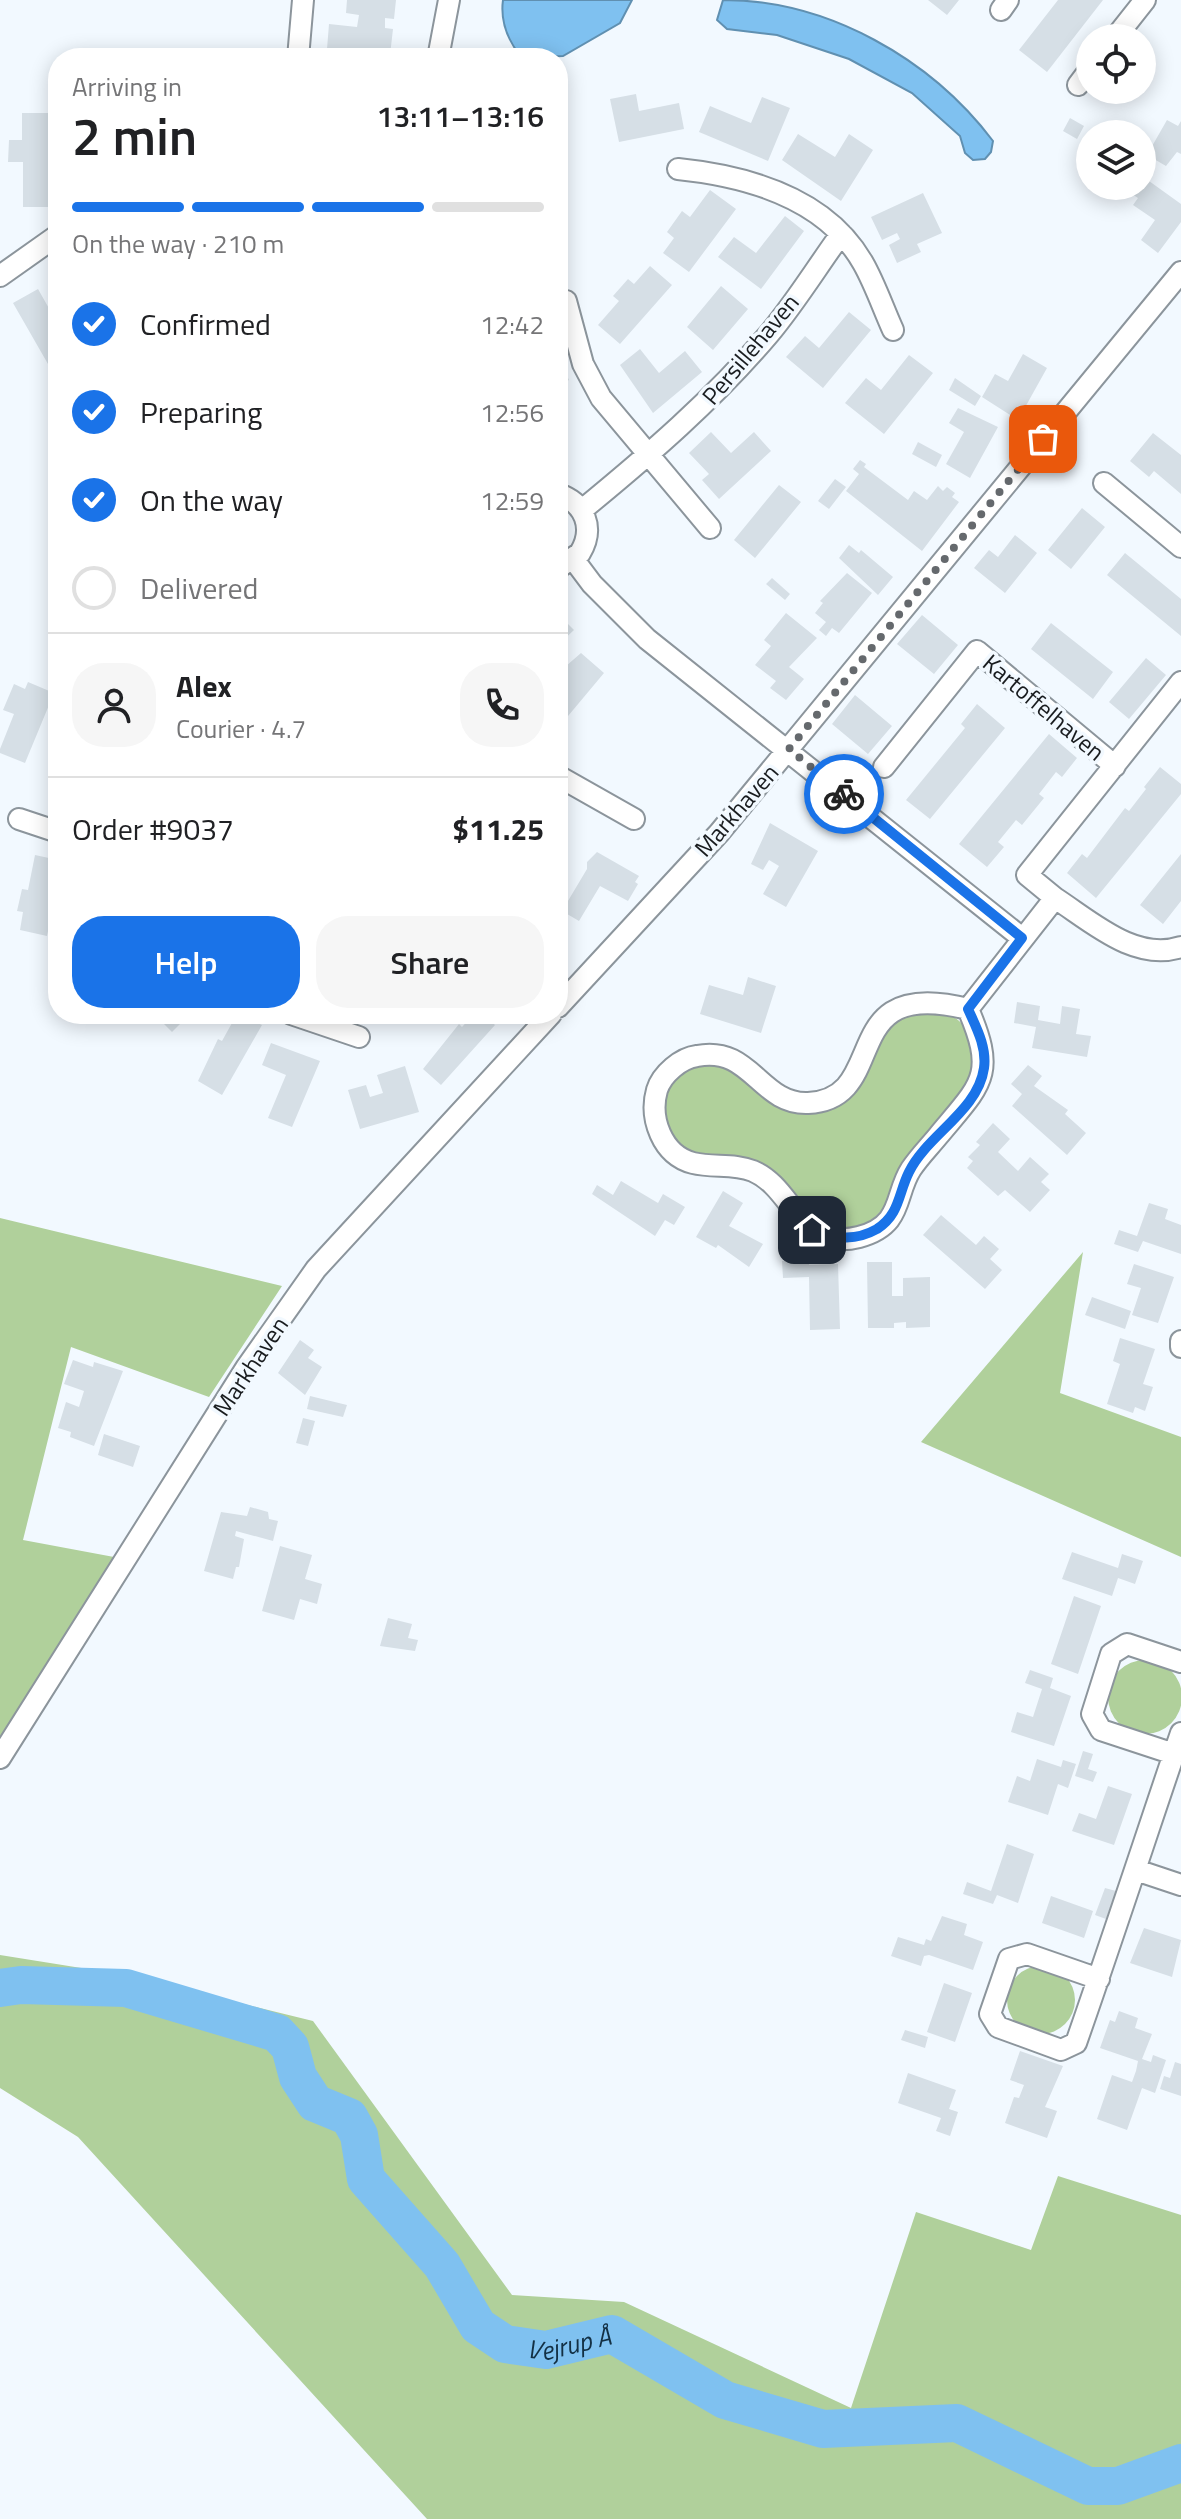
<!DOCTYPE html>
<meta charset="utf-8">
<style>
body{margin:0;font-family:"Titillium Web",sans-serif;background:#f6f6f6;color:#202124;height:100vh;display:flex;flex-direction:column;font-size:30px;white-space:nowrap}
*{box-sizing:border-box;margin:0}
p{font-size:26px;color:#757577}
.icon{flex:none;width:44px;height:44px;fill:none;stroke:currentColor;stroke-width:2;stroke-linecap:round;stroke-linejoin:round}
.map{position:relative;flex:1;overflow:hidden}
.sheet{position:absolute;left:48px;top:48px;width:520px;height:976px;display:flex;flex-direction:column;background:#fff;border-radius:32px;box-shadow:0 4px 20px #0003}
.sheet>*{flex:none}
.buttons{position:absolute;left:1076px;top:24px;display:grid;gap:16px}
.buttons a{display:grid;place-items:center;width:80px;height:80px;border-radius:50%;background:#fff;box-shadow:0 4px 20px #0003;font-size:40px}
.pin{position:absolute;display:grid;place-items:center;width:68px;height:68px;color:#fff;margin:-34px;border-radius:16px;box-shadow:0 4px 12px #0006}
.courier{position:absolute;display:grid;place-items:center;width:80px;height:80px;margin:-40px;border:6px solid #1a73e8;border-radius:50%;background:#fff;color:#222;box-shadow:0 2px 10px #0007}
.head em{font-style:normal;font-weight:600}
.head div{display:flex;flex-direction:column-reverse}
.head{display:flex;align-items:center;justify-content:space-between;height:136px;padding:0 24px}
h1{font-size:52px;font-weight:600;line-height:60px}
.bar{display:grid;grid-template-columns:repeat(4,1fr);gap:12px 8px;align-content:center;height:96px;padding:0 24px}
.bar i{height:10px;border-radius:6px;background:#e0e0e0}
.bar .selected{background:#1a73e8}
.bar p{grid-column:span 4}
.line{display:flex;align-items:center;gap:20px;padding:0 24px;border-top:2px solid #e0e0e0}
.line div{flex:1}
.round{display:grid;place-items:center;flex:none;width:84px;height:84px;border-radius:32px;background:#f6f6f6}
ol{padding:0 24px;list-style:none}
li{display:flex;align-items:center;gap:24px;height:88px}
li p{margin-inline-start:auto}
li .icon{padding:8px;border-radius:50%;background:#1a73e8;color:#fff;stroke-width:4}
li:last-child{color:#757577}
li i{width:44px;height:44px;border:4px solid #e0e0e0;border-radius:50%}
.primary-button{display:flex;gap:16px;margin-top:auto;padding:16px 24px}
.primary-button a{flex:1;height:92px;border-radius:32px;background:#1a73e8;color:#fff;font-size:32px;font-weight:600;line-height:92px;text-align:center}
.primary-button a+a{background:#f6f6f6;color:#202124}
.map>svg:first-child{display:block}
.green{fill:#b0d09b}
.water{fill:#7fc1f0;stroke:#6090b1;stroke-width:2}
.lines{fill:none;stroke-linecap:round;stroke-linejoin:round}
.river{stroke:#7fc1f0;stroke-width:38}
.building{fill:#d6dfe6}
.minor-casing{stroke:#8c959c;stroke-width:24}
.minor{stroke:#fff;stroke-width:20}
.done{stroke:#65696d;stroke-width:8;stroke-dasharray:0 14.4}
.route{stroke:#1a73e8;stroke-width:10}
.labels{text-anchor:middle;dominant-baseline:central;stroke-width:7;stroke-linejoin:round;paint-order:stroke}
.street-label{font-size:24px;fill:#191c1f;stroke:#f2f9ff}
.water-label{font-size:26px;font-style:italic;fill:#133044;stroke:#f2f9ff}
</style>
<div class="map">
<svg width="1181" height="2519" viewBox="0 0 1181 2519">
<rect width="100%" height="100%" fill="#f2f9ff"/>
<path class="green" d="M912 1010C923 1012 938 1011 949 1015 978 1026 977 1067 965 1089 952 1111 928 1129 913 1149 892 1175 895 1214 859 1226 812 1241 814 1201 784 1188 754 1174 693 1166 673 1140 642 1103 682 1055 725 1066 743 1071 761 1096 778 1106L844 1100 863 1081 882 1033Z
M0 1218 282 1286 209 1397 71 1347 23 1540 114 1557 0 1737Z
M1083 1252 1060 1393 1181 1437V1557L921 1442Z
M1108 1697a37 37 0 1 1 74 0a37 37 0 1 1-74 0Z
M0 1955 125 1975 313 2021 512 2295 624 2302 851 2408 916 2212 1031 2250 1058 2176 1181 2215V2519H427L78 2137 0 2088Z
M1007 2000a34 34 0 1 1 68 0a34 34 0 1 1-68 0Z"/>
<path class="water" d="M503 0H632L620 23 563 56 522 58C508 41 500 22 503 0Z
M723 0C828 0 931 59 993 141L991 152 985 159 973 160 965 153 960 136 912 93 849 59 777 35 727 29 717 20Z"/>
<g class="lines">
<path class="river" id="s1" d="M0 1988 21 1985 126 1988 277 2033 290 2047 298 2077 315 2103 349 2117 359 2135 366 2179 442 2265 478 2326 505 2344 546 2350 612 2334 725 2400 823 2429 957 2423 1088 2486H1118L1181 2463"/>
</g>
<path class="building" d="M347 0H396L394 19 385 18V28L393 29 390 55 327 49 329 24 357 27 359 15 346 13Z
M928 0H959L947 15Z
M1058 0H1103L1047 72 1019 50Z
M636 94 639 111 679 103 684 129 619 142 610 99Z
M762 97 790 108 768 161 699 132 710 106 751 123Z
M22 113H51L50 207H23V162H8L9 140H22Z
M1070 118 1084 126 1077 139 1063 131Z
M1167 120 1178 126 1181 121V154L1177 152 1166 166 1147 155Z
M798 134 835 157 849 134 873 150 841 201 782 160Z
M1149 181 1181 204V222L1158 253 1141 240 1155 220 1133 205 1138 198 1129 192 1133 186 1145 187Z
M710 190 736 209 689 272 663 253 674 238 667 232 682 211 690 217Z
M923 193 942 233 917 244 921 252 897 263 889 245 900 239 897 233 882 240 871 217Z
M785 216 804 231 761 289 718 257 734 237 756 253Z
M650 266 672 285 620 344 598 325 619 301 613 296 628 279 634 284Z
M721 286 748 309 713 350 687 327Z
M38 289 55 319 58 317V368L52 371 13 303Z
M849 312 871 330 823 388 786 357 805 336 819 348Z
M640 349 659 373 685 351 702 372 653 413 620 365Z
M1023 354 1047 368 1018 420 982 397 995 374 1008 381Z
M909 355 933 373 884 434 845 403 866 378 881 390Z
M558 358 569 380 558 386Z
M955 378 981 396 975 406 949 390Z
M958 408 998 427 970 478 946 464 964 432 949 423Z
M711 432 731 453 754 432 771 451 719 499 702 480 709 474 689 453Z
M1153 433 1181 455V494L1154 471 1149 477 1130 461Z
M918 442 942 455 936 467 912 454Z
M860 460 866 464 864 467 908 500 914 491 927 500 938 486 943 491 947 487 955 493 952 497 959 502 922 551 846 491 859 474 853 469Z
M835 479 846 487 829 509 818 501Z
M779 485 801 502 755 558 734 540Z
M1082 508 1105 527 1071 569 1048 550Z
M1015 535 1037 553 1005 593 974 568 989 550 998 557Z
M849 545 859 553 861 550 893 577 878 595 839 558Z
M1125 553 1181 599V636L1107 575Z
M847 573 872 593 839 633 832 628 826 636 819 630 826 622 815 613 823 603 820 601Z
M772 578 790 594 785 600 766 584Z
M786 613 817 638 789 667 804 679 786 700 770 688 776 681 755 665 771 646 764 640Z
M558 614 574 630 558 645Z
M922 615 958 645 934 674 897 644Z
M1051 623 1113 672 1093 699 1031 649Z
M581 653 604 673 558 728V673Z
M1146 658 1166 675 1129 719 1109 702Z
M28 682 54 693 25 763 0 753V749L14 714 3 710 14 684 25 689Z
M855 695 892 726 868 754 832 724Z
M977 704 1005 728 930 819 906 800 965 728 961 724Z
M1049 734 1077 758 1062 777 1056 772 1039 794 1044 798 1022 825 1016 820 998 842 1004 847 987 867 959 844Z
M1160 767 1181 784V794L1096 898 1067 873 1082 854 1087 858 1125 808 1129 811 1146 789 1144 787Z
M770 823 818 851 786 907 763 894 779 866 769 860 763 870 751 864Z
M597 852 639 876 635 882 638 884 628 901 600 886 579 921 562 911 587 869V862Z
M1181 854V901L1163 924 1140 905Z
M35 855 58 860V882L47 936 20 930 23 912 17 911 22 889 28 890Z
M748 977 776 986 761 1033 700 1014 709 985 743 995Z
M1017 1002 1040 1006 1038 1020 1060 1024 1062 1006 1080 1009 1076 1034 1091 1036 1087 1057 1032 1048 1036 1027 1014 1023Z
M154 1014H190L172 1032Z
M237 1014 262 1025 222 1095 198 1081 218 1039 222 1041Z
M474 1014H483L495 1025 441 1085 423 1069 459 1024 462 1027Z
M271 1043 320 1061 292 1127 268 1118 286 1075 262 1065Z
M1028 1065 1042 1076 1034 1086 1068 1110 1065 1114 1086 1133 1067 1155 1012 1106 1022 1094 1011 1084Z
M405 1066 419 1112 360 1129 348 1090 366 1085 370 1097 383 1093 377 1075Z
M993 1123 1010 1139 998 1152 1018 1171 1030 1157 1049 1174 1041 1182 1050 1190 1030 1212 1005 1190 998 1196 967 1168 973 1161 968 1157 980 1145 976 1142Z
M621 1181 658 1203 663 1194 685 1207 674 1225 665 1220 655 1236 592 1194 597 1185 613 1195Z
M723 1191 743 1203 729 1226 763 1244 749 1267 718 1245 716 1248 696 1237Z
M1149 1203 1168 1209 1165 1219 1181 1225V1254L1143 1241 1138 1252 1114 1244 1119 1230 1137 1236Z
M941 1215 976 1245 984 1236 999 1249 990 1259 1002 1270 985 1289 923 1235Z
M809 1260V1265L838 1264 840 1329 810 1330 809 1277 783 1278 782 1261Z
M867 1262H892V1296H903V1278L930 1277V1327L906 1328V1322L894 1323V1328H868Z
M1134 1264 1174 1277 1158 1323 1132 1315 1141 1288 1127 1284Z
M1092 1297 1131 1311 1125 1329 1085 1315Z
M1120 1338 1155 1349 1143 1384 1153 1387 1145 1411 1135 1407 1133 1413 1107 1404 1120 1364 1113 1361Z
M300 1340 314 1350 308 1358 322 1367 305 1395 278 1373Z
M73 1360 93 1367 94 1362 123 1371 94 1446 70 1437 71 1432 58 1428 66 1402 79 1407 84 1391 64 1384Z
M310 1396 347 1405 343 1417 307 1409Z
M303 1418 315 1421 308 1446 296 1443Z
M104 1434 140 1446 133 1467 98 1455Z
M250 1507 268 1512 269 1519 278 1521 273 1541 236 1531 235 1536 244 1539 239 1567H236L233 1579 204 1571 221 1512 247 1516Z
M280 1546 312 1555 305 1579 322 1584 317 1604 300 1599 294 1620 262 1611Z
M1072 1552 1118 1568 1122 1554 1143 1561 1135 1584 1118 1578 1112 1596 1062 1579Z
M1074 1596 1101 1606 1078 1674 1051 1664Z
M388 1618 412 1624 408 1638 418 1640 415 1651 380 1646Z
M1030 1670 1053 1678 1050 1688 1071 1696 1054 1746 1011 1732 1017 1712 1033 1717 1042 1689 1025 1683Z
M1083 1751 1093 1754 1088 1769 1097 1772 1093 1782 1075 1776Z
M1037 1759 1061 1767 1063 1760 1076 1764 1068 1788 1058 1784 1048 1815 1008 1802 1017 1776 1030 1781Z
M1108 1786 1132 1794 1114 1845 1072 1831 1079 1813 1096 1819Z
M1007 1844 1034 1854 1018 1903 997 1895 993 1904 963 1894 967 1882 991 1891Z
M1105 1888 1116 1891 1106 1919 1095 1915Z
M1051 1896 1093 1911 1084 1938 1042 1923Z
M942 1916 967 1924 964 1935 983 1942 973 1970 929 1955 924 1956 921 1966 891 1956 898 1937 924 1945 926 1939 931 1941Z
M1144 1928 1181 1940 1172 1977 1130 1963Z
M944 1983 972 1993 955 2042 927 2032Z
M1119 2011 1138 2018 1135 2028 1152 2034 1142 2059 1151 2062 1153 2055 1166 2060 1155 2093 1142 2088 1127 2130 1097 2119 1112 2075 1132 2082 1136 2071 1138 2061 1100 2048 1110 2020 1115 2022Z
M905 2030 928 2037 925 2048 901 2040Z
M1020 2051 1063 2066 1045 2107 1057 2111 1047 2138 1005 2123 1014 2097 1019 2098 1024 2085 1010 2080Z
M1175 2062 1181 2064V2096L1160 2089 1164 2076 1170 2078Z
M908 2073 956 2090 949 2109 958 2112 950 2136 936 2131 941 2118 898 2103Z"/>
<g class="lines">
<g class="minor-casing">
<path id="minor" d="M1001 10 1008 0
M1115 38 1145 0
M298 58 303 0
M438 58 449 0
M1078 85 1090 69
M678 169C746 176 826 198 863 263 875 284 883 308 893 330
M0 276 58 235
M566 301 583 364 601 398 710 528
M1104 483 1181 547
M558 494C585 503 595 528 580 553L558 568
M582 510C649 455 713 400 769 334 795 303 817 267 841 234
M574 560 592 584 647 639 1022 938
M884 767 977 651 1115 766
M558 776 634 819
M19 819 58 832
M1055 898 1027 875 1181 682
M558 1007 719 833 1181 272
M968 1009C833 975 893 1099 808 1103 760 1105 751 1045 697 1056 681 1058 662 1074 657 1090 649 1118 662 1155 693 1163 713 1168 734 1163 753 1171 794 1188 799 1252 859 1237 904 1225 894 1195 911 1169 919 1157 929 1147 938 1136 981 1084 997 1076 968 1009L1055 898C1092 922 1135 962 1181 947
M291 1014 359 1037
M1181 1341V1347
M1174 1754 1101 1730 1092 1714 1111 1654 1127 1644 1181 1662
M0 1758 246 1368 316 1269 551 1014
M1136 1870 1181 1885
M1099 1979 1027 1954 1009 1959 990 2014 998 2027 1061 2050 1076 2043C1112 1940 1146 1836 1181 1733"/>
</g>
<use href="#minor" class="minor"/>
</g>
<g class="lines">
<path class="done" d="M844 794 789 749 1043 439"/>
<path class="route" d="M812 1230C835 1238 854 1242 877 1229 900 1214 898 1194 909 1172 927 1135 978 1111 984 1068 987 1047 976 1027 968 1009L1022 938 844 794"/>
</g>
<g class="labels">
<g class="street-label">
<text transform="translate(750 349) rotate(-50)">Persillehaven</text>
<text transform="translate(1044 707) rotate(40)">Kartoffelhaven</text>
<text transform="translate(736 810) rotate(-49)">Markhaven</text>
<text transform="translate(250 1366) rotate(-56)">Markhaven</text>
</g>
<g class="water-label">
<text stroke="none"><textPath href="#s1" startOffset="750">Vejrup Å</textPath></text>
</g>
</g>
</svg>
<div class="buttons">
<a><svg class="icon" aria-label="locate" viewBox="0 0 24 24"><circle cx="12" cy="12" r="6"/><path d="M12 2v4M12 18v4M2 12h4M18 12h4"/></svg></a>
<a><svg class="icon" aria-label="layers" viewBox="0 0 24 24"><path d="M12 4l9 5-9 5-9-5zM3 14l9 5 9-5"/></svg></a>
</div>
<div class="pin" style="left:1043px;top:439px;background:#ea580c"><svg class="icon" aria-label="bag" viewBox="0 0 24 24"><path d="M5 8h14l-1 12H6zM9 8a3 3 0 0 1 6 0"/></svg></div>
<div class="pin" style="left:812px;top:1230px;background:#1f2937"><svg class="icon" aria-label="home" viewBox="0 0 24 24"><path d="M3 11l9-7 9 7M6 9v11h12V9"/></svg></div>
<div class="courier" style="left:844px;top:794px"><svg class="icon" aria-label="bike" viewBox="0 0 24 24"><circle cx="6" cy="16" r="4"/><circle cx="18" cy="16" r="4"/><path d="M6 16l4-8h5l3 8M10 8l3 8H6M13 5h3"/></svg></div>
<section class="sheet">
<div class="head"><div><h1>2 min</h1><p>Arriving in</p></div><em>13:11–13:16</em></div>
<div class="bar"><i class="selected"></i><i class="selected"></i><i class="selected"></i><i></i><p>On the way · 210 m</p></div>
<ol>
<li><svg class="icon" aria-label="check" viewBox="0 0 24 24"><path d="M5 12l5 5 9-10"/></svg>Confirmed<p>12:42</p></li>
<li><svg class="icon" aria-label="check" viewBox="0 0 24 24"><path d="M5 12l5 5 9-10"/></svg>Preparing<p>12:56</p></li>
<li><svg class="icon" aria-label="check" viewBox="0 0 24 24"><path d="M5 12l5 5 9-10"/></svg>On the way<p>12:59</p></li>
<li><i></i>Delivered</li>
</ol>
<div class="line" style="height:144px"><a class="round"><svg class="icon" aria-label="person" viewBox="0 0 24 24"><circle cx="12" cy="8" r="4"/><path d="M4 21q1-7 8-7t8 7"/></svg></a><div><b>Alex</b><p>Courier · 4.7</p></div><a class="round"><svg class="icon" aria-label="phone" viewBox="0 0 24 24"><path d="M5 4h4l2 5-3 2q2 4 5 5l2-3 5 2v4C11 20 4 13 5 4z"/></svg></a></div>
<div class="line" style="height:104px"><div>Order #9037</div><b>$11.25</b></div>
<div class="primary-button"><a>Help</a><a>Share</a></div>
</section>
</div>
